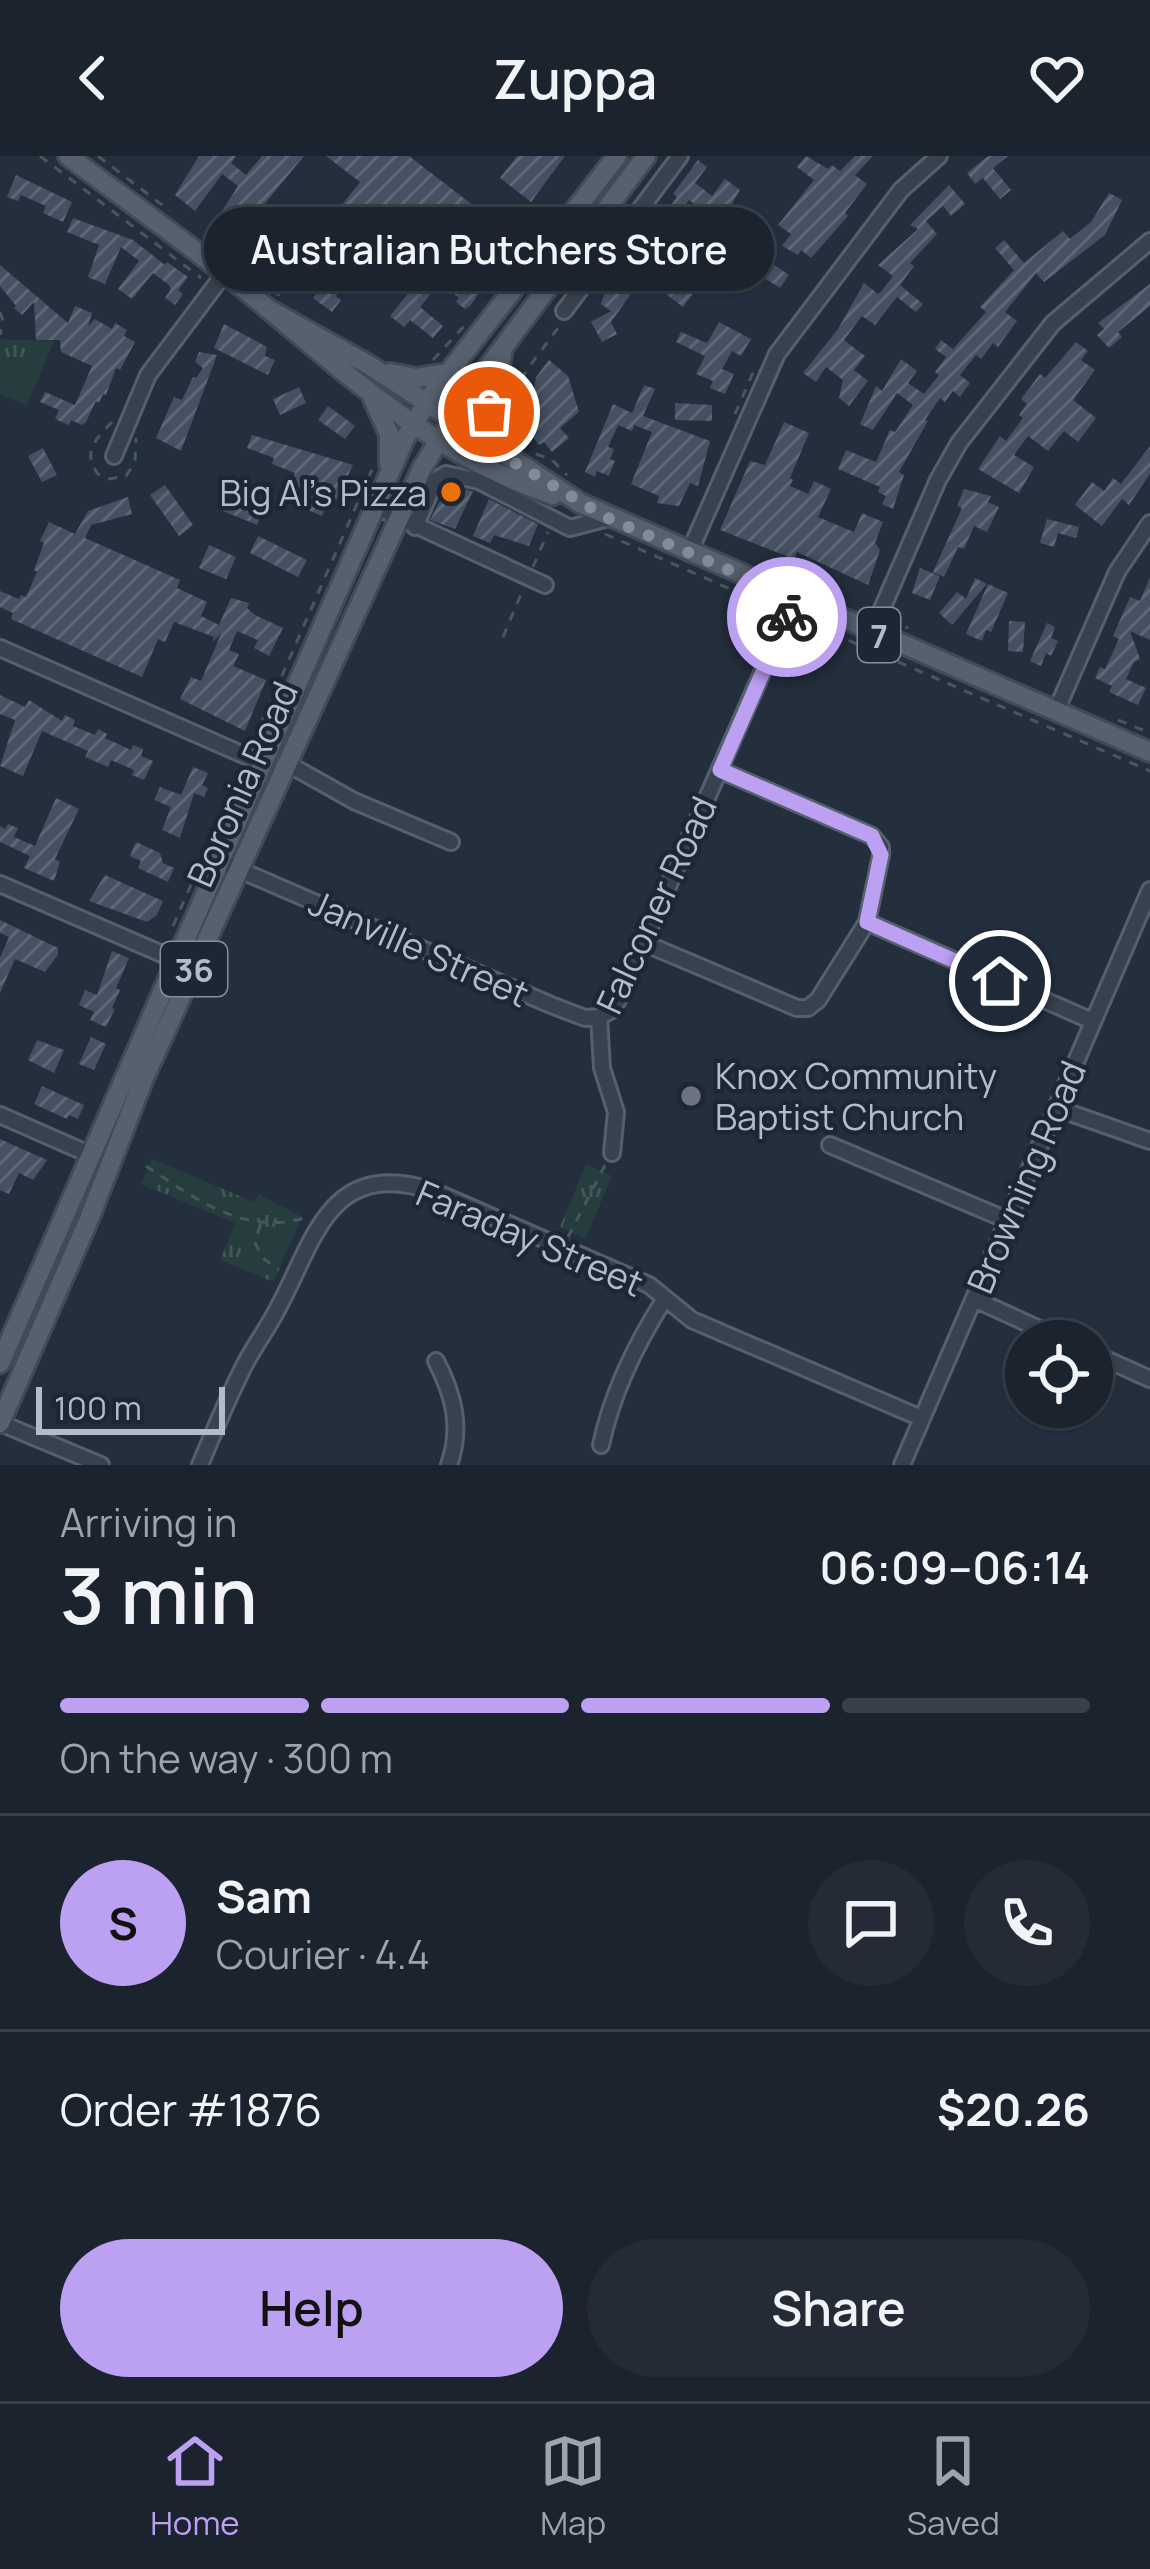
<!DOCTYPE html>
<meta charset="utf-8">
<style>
body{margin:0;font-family:Manrope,sans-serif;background:#242b36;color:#f1f3f6;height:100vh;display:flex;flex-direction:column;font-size:45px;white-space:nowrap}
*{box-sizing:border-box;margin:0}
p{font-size:39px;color:#a0a4aa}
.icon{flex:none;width:66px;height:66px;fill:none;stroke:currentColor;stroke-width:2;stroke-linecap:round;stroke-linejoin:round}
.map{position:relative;height:1309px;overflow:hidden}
.sheet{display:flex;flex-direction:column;background:#1b232e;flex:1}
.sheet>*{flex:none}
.controls{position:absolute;left:1005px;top:1164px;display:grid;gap:24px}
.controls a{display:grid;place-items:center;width:108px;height:108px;border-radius:50%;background:#1b232e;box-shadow:0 3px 9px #0004,0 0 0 3px #39404a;font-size:60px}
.scale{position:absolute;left:36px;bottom:30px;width:189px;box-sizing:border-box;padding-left:12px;border:6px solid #b4bcc9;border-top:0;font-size:33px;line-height:42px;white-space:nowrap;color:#b4bcc9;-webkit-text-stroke:9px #1d2633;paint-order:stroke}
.pin{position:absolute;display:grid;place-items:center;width:102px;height:102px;color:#fff;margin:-51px;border:6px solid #fff;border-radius:50%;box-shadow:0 3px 12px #0007}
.courier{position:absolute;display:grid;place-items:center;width:120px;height:120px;margin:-60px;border:9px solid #bca0f2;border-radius:50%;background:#fff;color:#222;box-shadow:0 3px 15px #0007}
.bubble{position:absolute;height:84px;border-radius:42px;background:#1b232e;box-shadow:0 3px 9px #0004,0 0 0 3px #39404a;font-size:39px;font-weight:600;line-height:84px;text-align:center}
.headline em{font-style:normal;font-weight:600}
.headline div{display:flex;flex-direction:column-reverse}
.headline{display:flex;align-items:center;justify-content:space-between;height:204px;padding:0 60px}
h1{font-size:78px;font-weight:600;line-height:90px}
.bar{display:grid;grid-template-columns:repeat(4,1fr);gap:18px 12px;align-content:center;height:144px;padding:0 60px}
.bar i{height:15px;border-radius:9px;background:#39404a}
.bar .selected{background:#bca0f2}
.bar p{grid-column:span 4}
.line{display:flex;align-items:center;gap:30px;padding:0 60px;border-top:3px solid #39404a}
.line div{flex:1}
.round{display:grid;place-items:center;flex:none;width:126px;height:126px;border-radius:63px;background:#242b36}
.button{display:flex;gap:24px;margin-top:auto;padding:24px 60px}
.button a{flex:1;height:138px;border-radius:72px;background:#bca0f2;color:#111;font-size:48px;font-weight:600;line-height:138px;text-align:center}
.button a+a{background:#242b36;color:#f1f3f6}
header{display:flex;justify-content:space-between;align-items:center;height:156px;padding:0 60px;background:#1b232e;font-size:54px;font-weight:600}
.dock{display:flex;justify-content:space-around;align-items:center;height:168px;border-top:3px solid #39404a;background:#1b232e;font-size:33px;color:#a0a4aa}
.dock a{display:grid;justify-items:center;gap:6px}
.dock .selected{color:#bca0f2}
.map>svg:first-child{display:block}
.park{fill:url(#park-tufts)}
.building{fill:url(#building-hatch)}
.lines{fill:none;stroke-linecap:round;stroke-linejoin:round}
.minor-casing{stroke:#565f6c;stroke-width:20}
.major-casing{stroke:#414a57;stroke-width:24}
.path{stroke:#44595c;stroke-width:3;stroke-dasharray:9 9;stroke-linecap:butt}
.minor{stroke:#38414e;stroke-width:14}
.major{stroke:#56606e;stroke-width:18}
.done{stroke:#828b98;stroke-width:12;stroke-dasharray:0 21.6}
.route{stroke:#bca0f2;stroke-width:15}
.food-dot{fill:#e8710a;stroke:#1d2633;stroke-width:4.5}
.worship-dot{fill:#6b7280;stroke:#1d2633;stroke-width:4.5}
.labels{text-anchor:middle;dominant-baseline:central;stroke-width:9;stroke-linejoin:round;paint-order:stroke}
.shield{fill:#1d2633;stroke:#878f9c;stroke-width:3}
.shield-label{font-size:33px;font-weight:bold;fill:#b4bcc9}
.poi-label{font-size:36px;fill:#b4bcc9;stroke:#1d2633;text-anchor:end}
.street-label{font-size:36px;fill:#b4bcc9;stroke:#1d2633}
</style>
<header><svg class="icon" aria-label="back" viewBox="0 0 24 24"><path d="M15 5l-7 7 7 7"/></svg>Zuppa<svg class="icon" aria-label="heart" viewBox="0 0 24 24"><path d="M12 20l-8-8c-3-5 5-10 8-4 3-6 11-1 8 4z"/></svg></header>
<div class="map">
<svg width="1150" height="1309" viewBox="0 0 1150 1309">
<defs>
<pattern id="park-tufts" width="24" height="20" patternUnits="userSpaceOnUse" patternTransform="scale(3)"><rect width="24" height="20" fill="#263c3f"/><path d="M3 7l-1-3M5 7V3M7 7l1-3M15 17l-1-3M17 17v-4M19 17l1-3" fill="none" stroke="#435659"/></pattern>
<pattern id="building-hatch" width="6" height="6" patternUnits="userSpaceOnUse" patternTransform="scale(3)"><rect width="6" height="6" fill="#455162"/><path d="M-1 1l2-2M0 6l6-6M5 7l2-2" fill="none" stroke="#5d6877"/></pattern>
</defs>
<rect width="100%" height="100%" fill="#242f3e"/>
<path class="park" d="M0 183 54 185 27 249 0 238Z
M152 1003 254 1046 259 1038 302 1061 273 1126 220 1104 235 1067 141 1028Z
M586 1008 612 1020 585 1083 560 1071Z"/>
<path class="building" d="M199 0H236L231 7 246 19 262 0H304L238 80 215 66 238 30 222 18 195 55 175 39Z
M326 0H409L500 70 503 66 521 80 470 150 465 153 456 146 459 142 440 127 420 151 443 170 433 182 410 164 404 171 390 160 425 116 383 83 371 99 361 92 374 76 338 54 360 26Z
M517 0H565L531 46 500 22Z
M806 0 828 13 832 9 840 15 855 0H873L855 19 867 28 845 57 848 60 811 102 801 94 798 99 782 90 791 78 778 69 814 24 797 11Z
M988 0H1008L993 12 1011 34 1000 43 983 22 975 28 967 17Z
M698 4 707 11 695 27 712 40 725 23 740 34 725 60 757 86 751 93 789 119 780 132 751 114 746 122 731 110 733 107 726 102 730 98 707 80 718 65 689 44 676 62 687 71 676 86 694 100 681 117 695 127 690 135 693 138 683 151 643 121 611 166 617 178 602 186 591 166 611 155 601 148 604 138 628 110 624 106 637 88 640 90 677 41 673 38Z
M16 19 72 46 63 66 43 57 46 50 21 39 18 45 7 41Z
M949 29 965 48 951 60 943 50 926 65 937 78 910 107 914 110 900 129 923 148 916 156 897 141 875 169 862 160 844 184 865 200 854 214 868 225 849 250 839 242 843 224 826 211 816 226 803 217 838 173 864 127 878 138 881 136 893 120 878 109 918 73 910 69Z
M1109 37 1122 44 1105 79 1044 126 1036 117 1005 156 1017 165 998 191 993 187 981 203 976 199 960 219 970 227 960 241 953 235 945 246 940 242 925 264 928 265 899 316 904 319 893 353 882 348 886 340 878 336 880 331 838 313 846 294 876 306 890 274 895 276 913 249 897 237 873 274 860 268 876 230 882 235 901 203 917 215 908 227 924 238 939 219 935 216 946 201 935 193 941 184 953 193 986 156 980 151 1014 114 995 92 1004 84 1024 107 1063 75 1070 83 1091 66Z
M73 62 133 84 165 109 167 106 188 121 178 134 183 138 175 149 165 142 171 133 169 129 153 117 132 143 118 133 139 105 121 91 105 128 88 121 99 89 67 76Z
M282 65 299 78 275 110 257 97Z
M307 99 343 131 336 140 341 144 332 156 313 142 318 135 304 125 308 120 298 112Z
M0 109 68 167 75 150 92 157 88 170 95 163 112 173 115 167 127 174 124 180 135 186 120 214 116 212 106 239 103 238 99 247 96 245 86 266 82 269 71 264 69 269 55 263 59 254 40 246 45 236 75 249 92 210 61 196 60 184H36L34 146 22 159 14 152 16 150 0 130Z
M1150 128V150L1118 176 1122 181 1109 192 1097 179 1104 173 1098 167Z
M719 166 751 183 741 200 732 195 722 213 734 218 725 238 710 232 713 225 696 218 705 200 676 186 681 176 707 187Z
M224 168 267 191 265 200 275 204 268 219 214 192Z
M1076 186 1088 195 1081 204 1095 214 1073 244 1096 262 1078 286 1064 275 1048 295 1028 280 1014 299 1034 311 1019 337 978 313 1000 280 1006 285 1023 262 1019 259 1027 248 1021 243 1040 218 1045 222Z
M199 196 217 199 181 295 156 282 174 241 182 244 193 221 196 222 203 212 195 206Z
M549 204 568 220 579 256 560 272 569 282 552 296 544 286 539 289 529 276 525 277 517 249 522 248 524 232 534 233 536 221Z
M644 229 655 233 643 260 710 285 698 330 690 327 679 350 657 347 659 340 631 328 652 276 634 269 632 275 618 269 608 291 614 293 610 303 615 305 609 320 597 315 595 321 585 316 613 248 632 257Z
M299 231 306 247 280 259 273 243Z
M675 247 712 249V265L675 264Z
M328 250 355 270 345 283 318 264Z
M784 266 809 277 790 322 793 324 790 330 808 338 814 325 831 333 818 361 854 376 862 357 883 366 875 387 880 394 868 429 797 396 794 403 720 374 750 305 765 309Z
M252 279 353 309 333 351 327 349 322 360 306 353 313 337 291 330 295 317 272 308 274 302 247 292Z
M1150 290V318L1129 349 1122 343 1102 370 1075 349 1092 326 1104 335 1113 322 1121 328Z
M43 292 57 319 42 326 28 300Z
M165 329 193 369 179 380 150 339Z
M448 330 473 335 455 373 430 364Z
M245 333 258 338 253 352 262 356 257 369 223 355 228 342 240 347Z
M964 333 991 340 988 346 999 351 987 376 974 370 964 393 958 391 944 421 933 416 962 352 957 350Z
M128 341 132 358 91 369 85 382 180 424 177 432 207 446 201 460 219 469 231 442 249 447 247 452 255 459 283 472 269 500 254 492 258 484 237 475 229 494 239 498 233 510 266 524 245 575 180 543 191 521 201 525 221 478 212 486 214 481 174 466 165 486 158 483 142 521 11 463 13 457 0 451V435L19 443 21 439 26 441 37 416 34 414 44 387 40 385 49 366 75 378 88 355Z
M489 343 538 368 529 390 494 379 490 387 473 380Z
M1047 363 1079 371 1076 382 1058 377 1054 391 1040 387Z
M258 380 307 404 298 421 250 397Z
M209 389 236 401 226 423 199 412Z
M920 412 940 420 930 444 912 437Z
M1150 421V484L1130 475 1140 503 1134 506 1126 523 1146 532 1138 549 1109 536 1112 530 1095 522 1100 511 1105 513 1119 483 1113 480 1130 441 1140 445Z
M975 422 987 428 952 469 939 457 957 436 966 443Z
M988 428 1008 437 991 476 986 474 982 485 966 478Z
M1009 465 1025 466 1023 496 1008 495Z
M1047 467 1055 471 1051 482 1058 485 1051 500 1046 497 1041 510 1030 505Z
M0 539 25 551 29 544 62 565 65 559 75 564 73 570 95 579 98 573 107 578 105 582 131 594 133 589 143 593 141 600 153 605 144 624 132 619 134 614 111 604 108 611 85 601 88 595 42 575 23 620 0 610 15 564 0 558Z
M193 611 208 617 202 629 208 632 204 641 194 637 180 682 162 674 171 651 154 644 160 631 181 639Z
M56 642 79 653 55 703 60 706 54 725 24 712 30 700 0 686V670L5 673 8 668 18 672 14 681 35 690Z
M136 686 160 697 163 707 174 712 168 726 138 712 141 705 130 700Z
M105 719 163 745 157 759 147 766 89 745Z
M0 764 58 792V799L45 816 15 803 0 837V802L9 781 0 777Z
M112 795 129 802 116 832 120 834 112 852 115 853 106 871 90 864 94 856 79 849 85 834 97 839Z
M91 881 106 888 94 914 79 908Z
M37 884 64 894 54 917 28 904Z
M42 930 84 949 78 963 69 959 67 963 34 948Z
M0 983 47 1004 33 1024 19 1017 9 1038 0 1034Z"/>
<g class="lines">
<g class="minor-casing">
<path id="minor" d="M630 67 680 0
M564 155 630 67 608 51
M114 300 148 219 224 118
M374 350 545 429
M415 371 435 325 446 318 479 325 570 372 608 362
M689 397 777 198 901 34 939 0
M872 476 938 324 959 287 1053 167 1150 85
M0 492 262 607
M1056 555 1117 416 1150 367
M288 608 354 645 451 686
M219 705 551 849 585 862 599 861
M0 728 176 804
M867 766 1092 865
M644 787 797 852H808L818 844 867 766 881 699V691L872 680 720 614
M599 861 610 855 618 844 795 442
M599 861 602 912 616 956 612 997
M1056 952 1150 985
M0 959 91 999
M830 989 1007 1064
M974 1143 1066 1185
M1092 1197 1150 1223
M436 1205C454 1239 462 1272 449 1309
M0 1267 101 1309
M601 1289C612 1237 636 1188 664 1144
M200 1309C213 1278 226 1246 241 1216 251 1194 267 1174 278 1152 315 1084 329 1001 433 1035L649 1129 692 1164 921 1262
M902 1309 1150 734"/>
</g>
<g class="major-casing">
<path id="major" d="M68 0C136 51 207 101 272 156 359 229 443 303 553 339
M270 154 369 209 580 347 1150 596
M390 217 416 222 449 217
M373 243 389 278V308
M493 294 489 256 502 199
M0 1207 405 282 435 234 617 0
M0 1267 89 1063 144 922 422 312 463 245 646 0"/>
</g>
<path class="path" d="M40 0 201 122
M98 0 170 55
M244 112 284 143
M0 156 3 165 0 179
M433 204 467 167
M506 256 526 215 561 168
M735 258 755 212
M112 266C97 282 81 296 98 318L109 323 126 320 135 306 136 282
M506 271 518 287
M536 298 551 303 567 319
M605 378 778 454
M533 411 548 376
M799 463 1150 615
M889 464 908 472
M503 481 524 431
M1118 564 1150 577
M253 586 374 309
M173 770 241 614
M146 1010C194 1042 244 1080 304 1062
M260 1069 255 1087 263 1102 279 1114
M568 1081 605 1009"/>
<use href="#minor" class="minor"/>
<use href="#major" class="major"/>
</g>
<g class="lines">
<path class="done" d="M489 256 493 294 610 363 795 442 787 461"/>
<path class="route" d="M787 461 720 614 872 680 881 699 867 766 1000 825"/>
</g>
<circle class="food-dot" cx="451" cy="336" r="12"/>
<circle class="worship-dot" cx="691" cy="940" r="12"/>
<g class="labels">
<g class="shield">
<rect x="858" y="452" width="42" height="54" rx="9"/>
<rect x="161" y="786" width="66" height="54" rx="9"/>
</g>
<g class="shield-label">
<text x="879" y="479">7</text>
<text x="194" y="813">36</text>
</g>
<g class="poi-label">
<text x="427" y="336">Big Al's Pizza</text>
<text x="715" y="919" text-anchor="start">Knox Community<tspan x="715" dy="41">Baptist Church</tspan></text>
</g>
<g class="street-label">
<text transform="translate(242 628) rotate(-66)">Boronia Road</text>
<text transform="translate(656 749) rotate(-65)">Falconer Road</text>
<text transform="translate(419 792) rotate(24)">Janville Street</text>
<text transform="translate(1026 1021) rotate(-67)">Browning Road</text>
<text transform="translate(530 1082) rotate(23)">Faraday Street</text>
</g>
</g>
</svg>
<div class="controls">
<a><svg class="icon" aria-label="locate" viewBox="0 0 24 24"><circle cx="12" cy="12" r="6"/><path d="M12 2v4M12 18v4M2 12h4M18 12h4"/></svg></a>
</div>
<div class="scale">100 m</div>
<div class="pin" style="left:489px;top:256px;background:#ea580c"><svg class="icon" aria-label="bag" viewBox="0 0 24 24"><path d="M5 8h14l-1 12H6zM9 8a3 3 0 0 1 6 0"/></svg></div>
<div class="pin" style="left:1000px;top:825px;background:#1f2937"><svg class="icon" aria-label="home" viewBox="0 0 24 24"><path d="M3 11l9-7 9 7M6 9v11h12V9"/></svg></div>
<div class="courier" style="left:787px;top:461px"><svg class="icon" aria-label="bike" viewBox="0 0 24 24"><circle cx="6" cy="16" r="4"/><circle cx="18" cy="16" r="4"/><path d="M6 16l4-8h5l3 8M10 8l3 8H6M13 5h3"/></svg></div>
<div class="bubble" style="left:204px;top:51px;width:570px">Australian Butchers Store</div>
</div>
<section class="sheet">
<div class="headline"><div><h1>3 min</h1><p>Arriving in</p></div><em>06:09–06:14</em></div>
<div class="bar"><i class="selected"></i><i class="selected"></i><i class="selected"></i><i></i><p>On the way · 300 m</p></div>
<div class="line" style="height:216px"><b class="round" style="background:#bca0f2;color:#111">S</b><div><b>Sam</b><p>Courier · 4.4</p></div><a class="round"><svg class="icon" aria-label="chat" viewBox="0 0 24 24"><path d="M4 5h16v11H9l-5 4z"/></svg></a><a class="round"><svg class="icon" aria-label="phone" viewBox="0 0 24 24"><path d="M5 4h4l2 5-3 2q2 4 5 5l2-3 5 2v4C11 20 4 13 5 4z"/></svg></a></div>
<div class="line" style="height:156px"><div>Order #1876</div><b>$20.26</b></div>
<div class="button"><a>Help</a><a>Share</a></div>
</section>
<nav class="dock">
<a class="selected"><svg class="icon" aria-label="home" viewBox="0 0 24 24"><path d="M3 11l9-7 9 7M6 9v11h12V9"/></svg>Home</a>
<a><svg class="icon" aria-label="map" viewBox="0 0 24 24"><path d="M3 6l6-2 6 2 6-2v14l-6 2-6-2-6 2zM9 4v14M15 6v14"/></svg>Map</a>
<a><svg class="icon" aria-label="saved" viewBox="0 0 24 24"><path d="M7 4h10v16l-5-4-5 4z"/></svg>Saved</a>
</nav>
